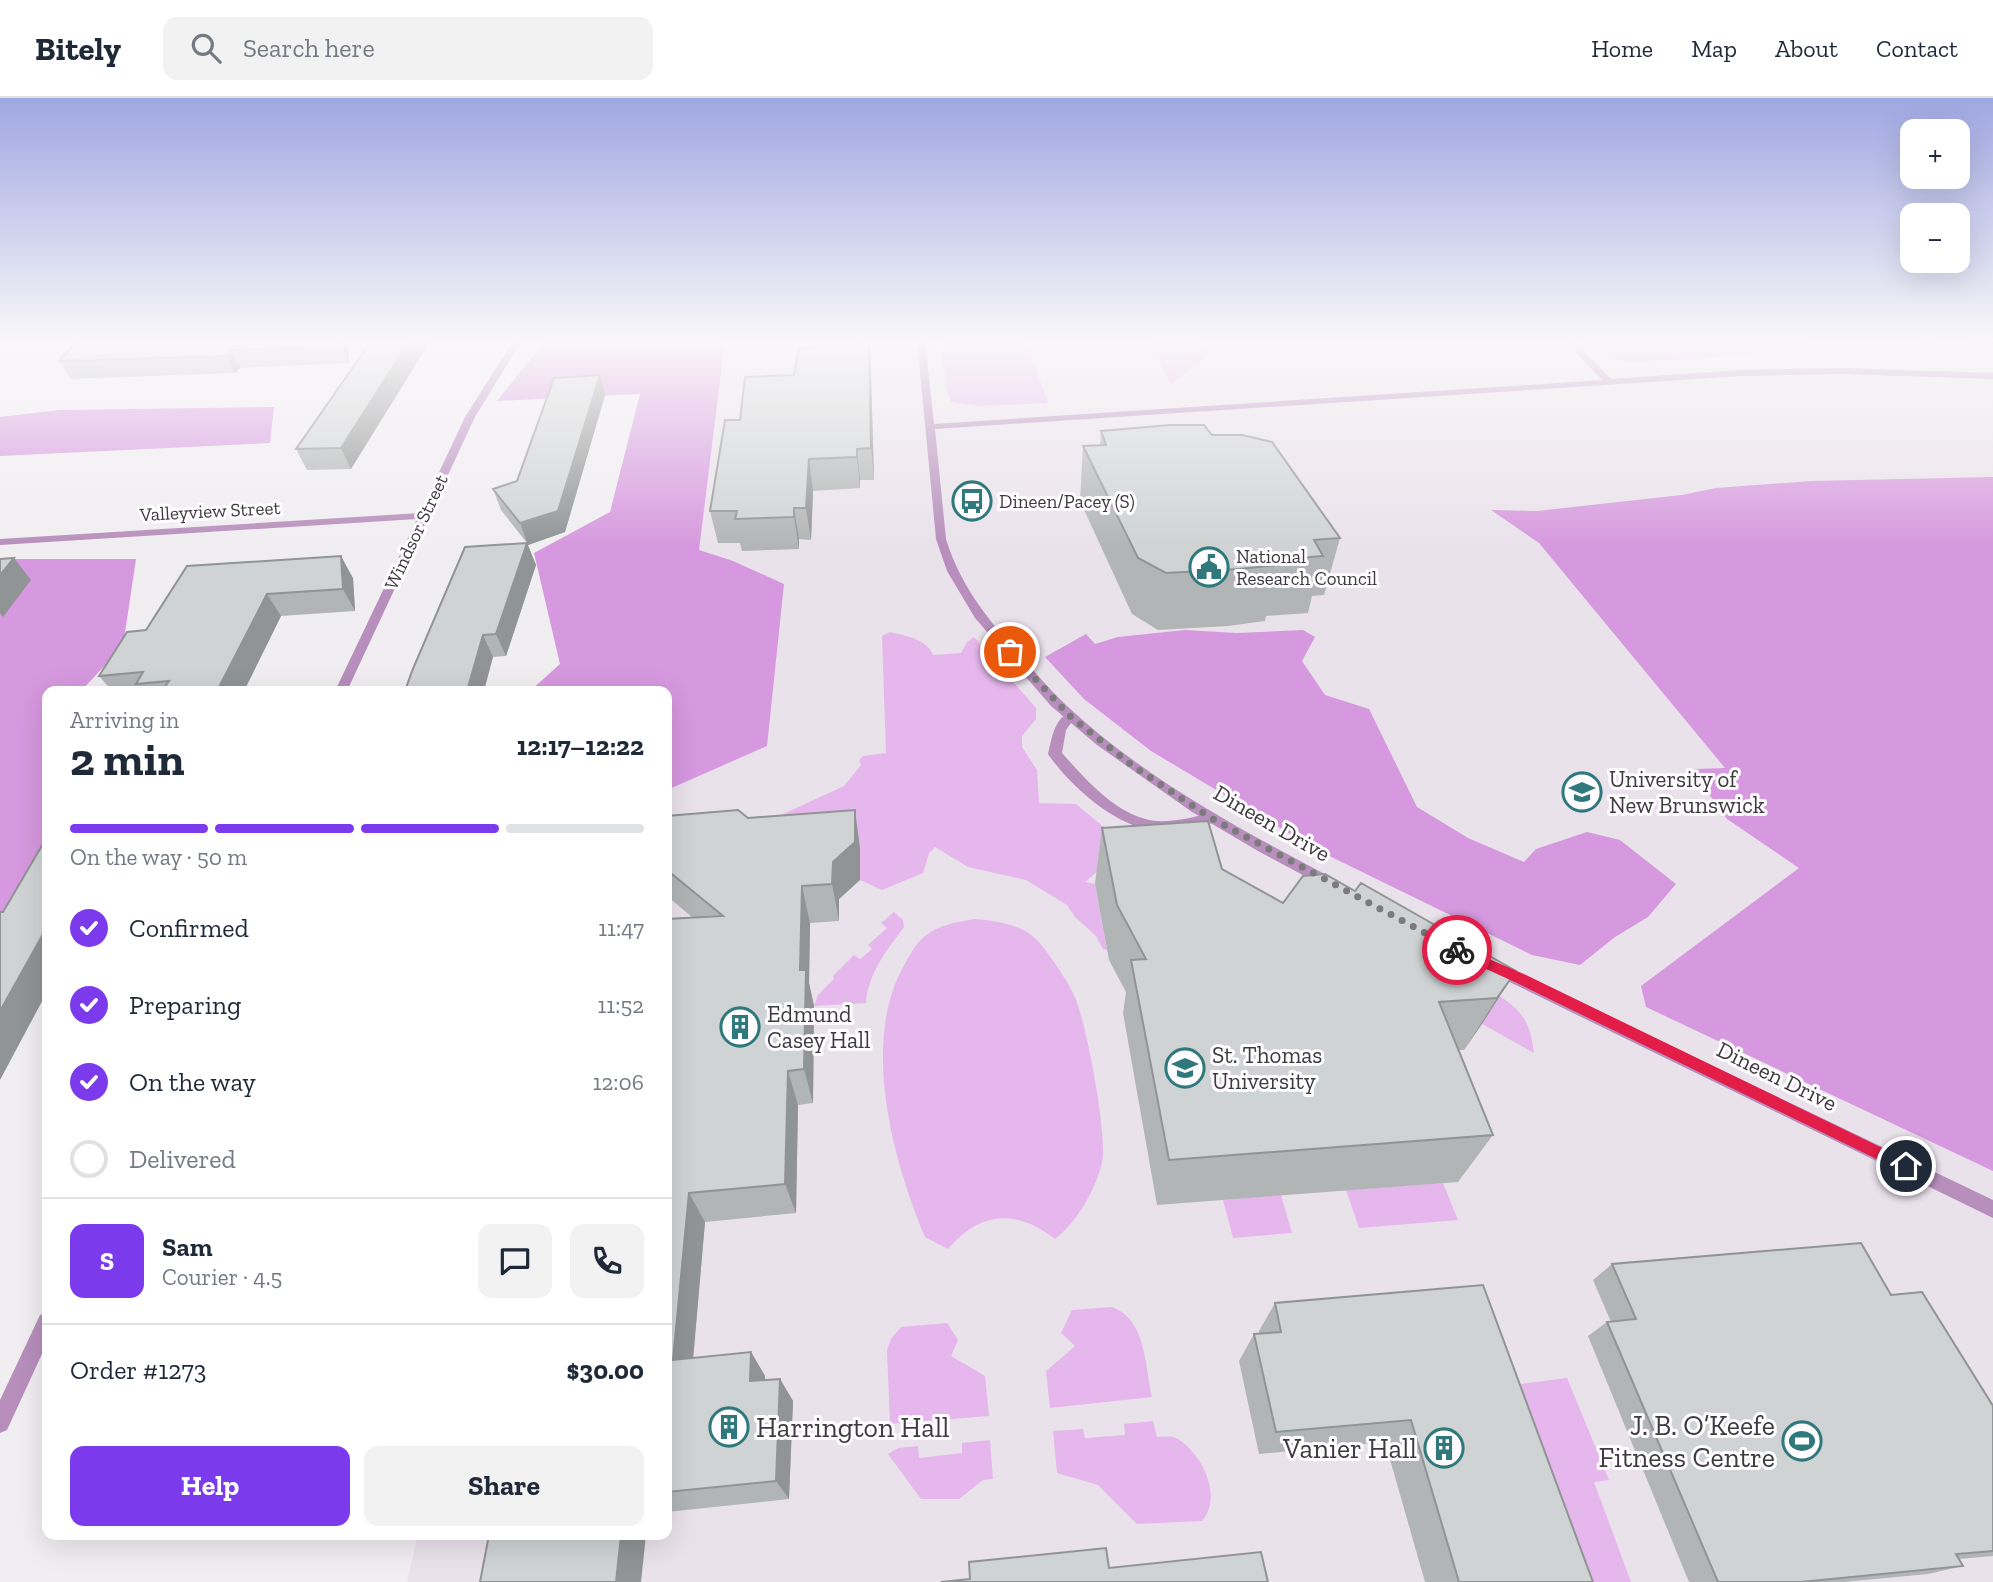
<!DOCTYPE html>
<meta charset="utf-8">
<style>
body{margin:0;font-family:"Zilla Slab",serif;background:#f2f2f3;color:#1f2937;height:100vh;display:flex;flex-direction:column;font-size:26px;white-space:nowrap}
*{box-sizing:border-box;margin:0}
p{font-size:23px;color:#747a83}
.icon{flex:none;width:38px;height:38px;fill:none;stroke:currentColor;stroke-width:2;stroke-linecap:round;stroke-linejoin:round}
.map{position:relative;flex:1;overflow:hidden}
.details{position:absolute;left:42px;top:588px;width:630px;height:854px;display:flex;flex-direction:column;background:#fff;border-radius:14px;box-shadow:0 7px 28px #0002}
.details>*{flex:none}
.tools{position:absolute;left:1900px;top:21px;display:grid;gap:14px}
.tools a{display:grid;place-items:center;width:70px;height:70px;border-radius:14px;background:#fff;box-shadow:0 7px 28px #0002;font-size:35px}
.pin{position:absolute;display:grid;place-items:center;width:60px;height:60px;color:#fff;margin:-30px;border:4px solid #fff;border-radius:50%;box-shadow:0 2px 7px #0007}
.courier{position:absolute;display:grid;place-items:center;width:70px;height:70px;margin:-35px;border:5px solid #e11d48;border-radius:50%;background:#fff;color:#222;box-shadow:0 2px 9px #0007}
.summary em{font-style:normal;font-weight:700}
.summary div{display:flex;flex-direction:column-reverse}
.summary{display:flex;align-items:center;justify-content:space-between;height:119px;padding:0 28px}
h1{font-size:46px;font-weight:700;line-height:52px}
.bar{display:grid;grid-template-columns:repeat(4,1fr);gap:10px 7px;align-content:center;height:84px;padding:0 28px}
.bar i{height:9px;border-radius:5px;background:#e0e1e3}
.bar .current{background:#7c3aed}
.bar p{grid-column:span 4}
.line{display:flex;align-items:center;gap:18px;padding:0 28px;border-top:2px solid #e0e1e3}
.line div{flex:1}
.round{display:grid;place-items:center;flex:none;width:74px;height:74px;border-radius:14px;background:#f2f2f3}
ol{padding:0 28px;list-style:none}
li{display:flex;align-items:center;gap:21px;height:77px}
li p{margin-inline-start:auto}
li .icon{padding:7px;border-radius:50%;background:#7c3aed;color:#fff;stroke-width:4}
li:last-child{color:#747a83}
li i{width:38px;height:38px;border:4px solid #e0e1e3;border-radius:50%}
.action{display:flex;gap:14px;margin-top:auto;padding:14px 28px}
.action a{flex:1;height:80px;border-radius:14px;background:#7c3aed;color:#fff;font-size:28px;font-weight:700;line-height:80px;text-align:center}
.action a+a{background:#f2f2f3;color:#1f2937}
header{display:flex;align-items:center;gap:42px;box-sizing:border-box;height:98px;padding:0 35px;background:#fff;border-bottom:2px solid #e0e1e3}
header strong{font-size:33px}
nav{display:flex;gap:38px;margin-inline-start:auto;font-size:24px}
.search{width:490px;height:63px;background:#f2f2f3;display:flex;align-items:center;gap:18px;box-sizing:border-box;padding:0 24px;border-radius:14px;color:#747a83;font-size:26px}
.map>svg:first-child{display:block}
.built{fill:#eae2eb}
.green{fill:#e6b7ec}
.forest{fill:#d698de}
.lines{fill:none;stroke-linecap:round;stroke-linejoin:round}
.service{fill:#b78ebc;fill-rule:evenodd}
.minor{fill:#b78ebc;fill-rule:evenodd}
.wall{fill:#b2b5b5}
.shaded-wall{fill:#919494}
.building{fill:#cfd3d3;stroke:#919494;stroke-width:2}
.route{fill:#e11d48}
.done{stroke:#7c7a7c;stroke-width:7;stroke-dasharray:0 12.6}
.labels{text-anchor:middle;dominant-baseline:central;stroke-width:6;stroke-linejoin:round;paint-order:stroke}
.far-poi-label{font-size:19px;fill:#3d3c3d;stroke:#fefcff;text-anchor:start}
.far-street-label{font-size:19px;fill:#3d3c3d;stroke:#fefcff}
.poi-label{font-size:23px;fill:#3d3c3d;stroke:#fefcff;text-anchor:start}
.street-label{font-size:23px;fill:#3d3c3d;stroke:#fefcff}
.near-poi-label{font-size:28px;fill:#3d3c3d;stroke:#fefcff;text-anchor:end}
</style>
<header>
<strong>Bitely</strong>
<div class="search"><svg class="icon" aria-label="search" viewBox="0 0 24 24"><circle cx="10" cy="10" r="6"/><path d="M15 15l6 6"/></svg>Search here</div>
<nav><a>Home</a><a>Map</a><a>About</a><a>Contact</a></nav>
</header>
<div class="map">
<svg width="1993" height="1484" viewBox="0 0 1993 1484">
<rect width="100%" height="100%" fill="#f1eef1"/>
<path class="built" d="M698 242H1993V1484H407L418 1437H667V593Z"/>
<path class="green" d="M940 242H1086L1027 245 1048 305 980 308 951 304 947 292Z
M1147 242H1200L1210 256 1171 286Z
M1582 242H1804L1816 252 1627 265 1603 256Z
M890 534C906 538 927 541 933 557L961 555 967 544 974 539 1036 610V621L1022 638V649L1037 672 1039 705 1076 706 1105 730 1110 763 1085 784 1095 786 1107 852 1103 851 1096 838 1075 819 1067 807 1026 782 968 769 935 749 929 755 923 775 882 792 860 782V756L729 741 844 688 861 667 859 662 863 658 886 655 882 538Z
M894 814 903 822 904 829C887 852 868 875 866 905L814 908 818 897 834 881 833 878 854 857 860 861 872 851 868 847 887 830 881 825Z
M974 821C997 823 1022 826 1038 843 1048 854 1072 889 1076 902 1087 929 1108 1040 1102 1065 1095 1093 1077 1124 1055 1141 1017 1111 980 1113 948 1151L925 1139C893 1062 861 947 903 869 909 859 915 846 924 839 937 827 958 824 974 821Z
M1493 894C1521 911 1530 922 1534 955L1475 922Z
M1443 1085 1458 1122 1359 1130 1346 1092Z
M1281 1097 1292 1135 1233 1140 1223 1102Z
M1112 1209C1146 1221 1145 1268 1152 1299L1050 1310 1046 1273 1075 1248 1061 1235 1072 1212Z
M947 1225 958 1242 951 1258 985 1278 989 1318 890 1326 887 1252 891 1241 901 1229Z
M1567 1280 1609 1382 1594 1384 1631 1484H1548L1520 1286Z
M1153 1323 1157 1339C1164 1339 1172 1337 1178 1341 1203 1357 1223 1399 1202 1423L1137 1426 1098 1387 1057 1375 1053 1333 1083 1331 1085 1340 1125 1337 1124 1326Z
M990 1342 993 1381 983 1382 959 1401H921L888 1356 898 1350 918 1348 919 1360 962 1355V1345Z"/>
<path class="forest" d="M546 242H725L699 452 733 463 784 486 767 648 667 692V593H530L560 566 534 455 610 414 640 296 497 303Z
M274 309 270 345 0 358V319L59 312Z
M1993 379V1073L1646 909 1641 888 1799 770 1727 721 1693 674 1694 671 1725 670 1539 445 1491 412 1537 413 1682 397 1716 390 1812 383Z
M0 461H136L123 548 81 593H47V778L0 850Z
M1185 532 1237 535 1303 532 1315 539 1302 563 1325 597 1369 611 1417 709 1468 740 1524 764 1536 751 1587 734 1620 742 1676 786 1648 819 1615 839 1580 867 1532 857 1315 751 1151 653 1084 601 1045 559 1086 536 1095 546 1118 539Z"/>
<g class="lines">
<path class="service" d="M1070 614 1076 618 1066 632 1062 655C1086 682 1119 720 1157 723 1175 724 1194 719 1211 715L1216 716 1218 720 1216 724C1198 729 1176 735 1157 733 1117 730 1070 688 1048 656 1052 640 1054 621 1070 614Z"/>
<path class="minor" d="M514 242H522L475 319 347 593H335L417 421 0 447V441L420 415 465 319Z
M917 242H925L934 326 1602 282 1564 242H1573L1611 281 1741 272 1841 270 1993 275V281L1841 276 1741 278 935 331 946 441C960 487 988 522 1020 557 1035 574 1050 592 1067 608 1145 681 1243 733 1336 782L1338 786 1336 790 1331 792 1258 753 1192 714 1097 647 1051 608 975 520 947 473 936 441Z
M1496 864 1993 1102V1120L1491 875 1488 870 1491 865Z
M47 1214V1245L7 1332 0 1335V1302L40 1217Z"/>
</g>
<path class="wall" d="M78 242H348L349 265 240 270 235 275 71 281 59 263Z
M372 242 351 371 307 372 296 351Z
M1880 242H1937L1933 247Z
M1939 242H1993V248Z
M869 246 871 276 874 382H860V390L813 393 811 442 799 441V451L742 453 740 445H718L710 413 740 322 794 277 859 247Z
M600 277 605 297 565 434 528 447 536 467 506 558 493 559 405 593 527 445 501 412 493 391 517 383Z
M1101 333 1212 337 1340 440 1324 497 1312 498 1308 515 1266 518 1265 523 1228 528 1158 532 1132 516 1080 403 1083 348H1100Z
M187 468 353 480 355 513 281 518 244 593H112L99 578 146 532Z
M667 718 748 720 860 750V782L839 801V823L810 825 809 885 814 908 813 1005 798 1007 796 1115 705 1124 693 1260 751 1254 765 1278V1282L780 1281 793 1303 789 1401 667 1414V821L693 820 667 798Z
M1102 730 1222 771 1283 805 1355 793 1516 873 1464 952H1459L1493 1037 1458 1084 1157 1107 1123 915 1126 894 1109 862 1095 786Z
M1612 1166 1891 1197 1993 1308V1458L1959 1461 1963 1468 1928 1476 1844 1484H1689L1588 1238 1607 1224H1611L1593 1182Z
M1483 1187 1593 1484H1425L1385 1344 1259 1356 1239 1263 1254 1236H1259V1233L1275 1205Z"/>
<path class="shaded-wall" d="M341 242H348L349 265 341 248Z
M410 242H431L351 371 341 350Z
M869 246 871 276 874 382 871 350Z
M230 252 240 270 235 275 226 258Z
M600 277 605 297 565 434 528 447 520 425Z
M857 351 860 382V390L857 359Z
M809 361 813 393 811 442 806 410Z
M794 410 799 441V451L794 419Z
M527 445 536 467 506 558 496 536Z
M341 458 353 480 355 513 343 491Z
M14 460 31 482 3 519 0 515V477Z
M267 496 281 518 244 593H217Z
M483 537 493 559 484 593H467Z
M855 712 860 750V782L839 801V823L832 786 833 764Z
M802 788 810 825 809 885 814 908 813 1005 804 971 800 872Z
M47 829V894L0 982V913Z
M1516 873 1482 926 1464 952 1497 900Z
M788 973 798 1007 796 1115 785 1086Z
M689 1095 705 1124 691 1285 673 1262Z
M751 1254 765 1278 763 1306 750 1283Z
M780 1281 793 1303 789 1401 776 1383Z
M621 1437H646L641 1484H616Z"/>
<path class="building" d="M78 242H341V248L230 252 226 258 59 263Z
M372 242H410L341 350 296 351Z
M822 242H858L859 247 869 246 871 350 857 351V359L809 361 806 410H794V419L735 421 737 413H710L725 322H740L745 279 794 277 799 250 822 248Z
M600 277 558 413 520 425 493 391 517 383 554 280Z
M1170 327H1204L1212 337H1242L1272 344 1340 440 1314 442 1323 458 1275 462 1278 467 1239 471 1166 475 1138 460 1083 348 1106 347 1101 333Z
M527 445 496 536 483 537 467 593H405L412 573 465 449Z
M341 458 343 491 267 496 217 593H162L169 583 136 586 143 574 99 578 127 534 146 532 187 468Z
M14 460 0 477V461Z
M738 712 748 720 855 712V744L833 764 832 786 802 788 800 872H806L804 971 788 973 785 1086 689 1095 673 1262 751 1254 750 1283 780 1281 776 1383 667 1394V821L723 818 667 772V718Z
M1208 723 1222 771 1283 805 1303 778 1325 776 1355 793 1361 785 1516 873 1497 900 1439 904 1493 1037 1169 1062 1131 862 1146 861 1117 807 1102 730Z
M47 739V829L0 913V814H3Z
M1861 1145 1891 1197 1922 1194 1993 1308V1453L1956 1456 1963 1468 1801 1484H1718L1607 1224 1636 1221 1612 1166Z
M1483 1187 1593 1484H1459L1411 1322 1276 1334 1254 1236 1281 1234 1275 1205Z
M489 1437H621L616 1484H480Z
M1106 1450 1109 1470 1261 1454 1268 1484H941L970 1481 969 1464Z"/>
<linearGradient id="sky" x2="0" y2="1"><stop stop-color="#9fa7e2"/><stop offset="0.54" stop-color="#f9f7f9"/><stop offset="1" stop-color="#f9f7f9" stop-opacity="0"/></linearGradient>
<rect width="1993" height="450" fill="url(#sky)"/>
<path class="route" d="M1457 847 1526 877 1911 1064 1913 1068 1911 1073H1901L1517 885 1453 856V849Z"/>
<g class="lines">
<path class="done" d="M1010 554 1070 618 1133 668 1211 720 1457 852"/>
</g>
<defs>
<g id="bus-ring" transform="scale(2.0125)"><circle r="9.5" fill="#fefcff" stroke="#2f797d" stroke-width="1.5"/><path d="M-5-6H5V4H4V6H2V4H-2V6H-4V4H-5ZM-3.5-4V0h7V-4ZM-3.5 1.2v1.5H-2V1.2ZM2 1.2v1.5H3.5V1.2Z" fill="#2f797d"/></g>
<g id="civic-ring" transform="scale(2.0125)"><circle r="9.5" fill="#fefcff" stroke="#2f797d" stroke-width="1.5"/><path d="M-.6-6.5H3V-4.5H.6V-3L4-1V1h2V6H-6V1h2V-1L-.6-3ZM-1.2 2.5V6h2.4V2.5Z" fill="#2f797d"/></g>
<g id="university-ring" transform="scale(2.0125)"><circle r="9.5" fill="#fefcff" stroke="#2f797d" stroke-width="1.5"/><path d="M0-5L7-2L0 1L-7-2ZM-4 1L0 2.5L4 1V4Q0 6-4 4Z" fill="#2f797d"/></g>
<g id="building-ring" transform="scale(2.0125)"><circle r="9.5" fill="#fefcff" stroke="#2f797d" stroke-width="1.5"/><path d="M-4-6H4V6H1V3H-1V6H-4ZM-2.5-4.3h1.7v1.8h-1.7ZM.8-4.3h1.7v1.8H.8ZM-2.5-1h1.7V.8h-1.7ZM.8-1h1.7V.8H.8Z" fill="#2f797d"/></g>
<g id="stadium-ring" transform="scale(2.0125)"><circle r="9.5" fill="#fefcff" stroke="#2f797d" stroke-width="1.5"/><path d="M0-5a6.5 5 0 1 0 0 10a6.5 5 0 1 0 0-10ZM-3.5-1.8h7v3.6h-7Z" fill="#2f797d"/></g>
</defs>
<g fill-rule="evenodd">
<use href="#bus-ring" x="972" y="403"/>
<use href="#civic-ring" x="1209" y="469"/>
<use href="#university-ring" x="1582" y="694"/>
<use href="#building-ring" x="740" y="929"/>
<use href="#university-ring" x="1185" y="970"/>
<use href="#building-ring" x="729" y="1329"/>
<use href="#stadium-ring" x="1802" y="1343"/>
<use href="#building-ring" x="1444" y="1350"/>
</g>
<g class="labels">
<g class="far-poi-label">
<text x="999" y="403">Dineen/Pacey (S)</text>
<text x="1236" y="458">National<tspan x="1236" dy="22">Research Council</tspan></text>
</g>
<g class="far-street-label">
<text transform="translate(210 413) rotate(-3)">Valleyview Street</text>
<text transform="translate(416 434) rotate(-65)">Windsor Street</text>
</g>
<g class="poi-label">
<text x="1609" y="681">University of<tspan x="1609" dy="26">New Brunswick</tspan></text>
<text x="767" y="916">Edmund<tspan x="767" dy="26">Casey Hall</tspan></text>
<text x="1212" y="957">St. Thomas<tspan x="1212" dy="26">University</tspan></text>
</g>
<g class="street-label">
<text transform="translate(1272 725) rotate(30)">Dineen Drive</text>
<text transform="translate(1777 978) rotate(26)">Dineen Drive</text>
</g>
<g class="near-poi-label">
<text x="1775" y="1327">J. B. O’Keefe<tspan x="1775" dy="32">Fitness Centre</tspan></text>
<text x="756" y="1329" text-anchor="start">Harrington Hall</text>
<text x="1417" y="1350">Vanier Hall</text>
</g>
</g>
</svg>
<div class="tools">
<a>+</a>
<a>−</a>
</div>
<div class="pin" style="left:1010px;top:554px;background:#ea580c"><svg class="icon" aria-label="bag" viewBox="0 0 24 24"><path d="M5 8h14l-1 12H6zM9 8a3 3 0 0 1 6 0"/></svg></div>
<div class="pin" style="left:1906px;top:1068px;background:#1f2937"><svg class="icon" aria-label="home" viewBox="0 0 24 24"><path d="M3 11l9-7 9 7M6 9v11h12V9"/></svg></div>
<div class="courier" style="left:1457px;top:852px"><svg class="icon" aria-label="bike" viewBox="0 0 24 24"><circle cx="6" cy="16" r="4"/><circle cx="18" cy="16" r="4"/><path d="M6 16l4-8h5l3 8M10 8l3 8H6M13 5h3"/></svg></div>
<section class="details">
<div class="summary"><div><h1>2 min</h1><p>Arriving in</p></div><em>12:17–12:22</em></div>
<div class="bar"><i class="current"></i><i class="current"></i><i class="current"></i><i></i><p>On the way · 50 m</p></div>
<ol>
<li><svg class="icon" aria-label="check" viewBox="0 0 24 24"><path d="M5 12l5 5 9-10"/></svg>Confirmed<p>11:47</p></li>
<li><svg class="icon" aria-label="check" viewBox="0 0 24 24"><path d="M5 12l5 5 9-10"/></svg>Preparing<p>11:52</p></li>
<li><svg class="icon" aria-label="check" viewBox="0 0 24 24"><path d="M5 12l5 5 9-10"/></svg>On the way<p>12:06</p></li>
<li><i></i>Delivered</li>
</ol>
<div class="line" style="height:126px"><b class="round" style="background:#7c3aed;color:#fff">S</b><div><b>Sam</b><p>Courier · 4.5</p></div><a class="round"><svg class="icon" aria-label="chat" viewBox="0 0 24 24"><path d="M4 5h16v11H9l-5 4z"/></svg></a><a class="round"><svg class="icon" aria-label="phone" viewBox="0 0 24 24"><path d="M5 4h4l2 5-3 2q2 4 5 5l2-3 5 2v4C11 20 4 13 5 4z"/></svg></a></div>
<div class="line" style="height:91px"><div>Order #1273</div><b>$30.00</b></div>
<div class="action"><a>Help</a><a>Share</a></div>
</section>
</div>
